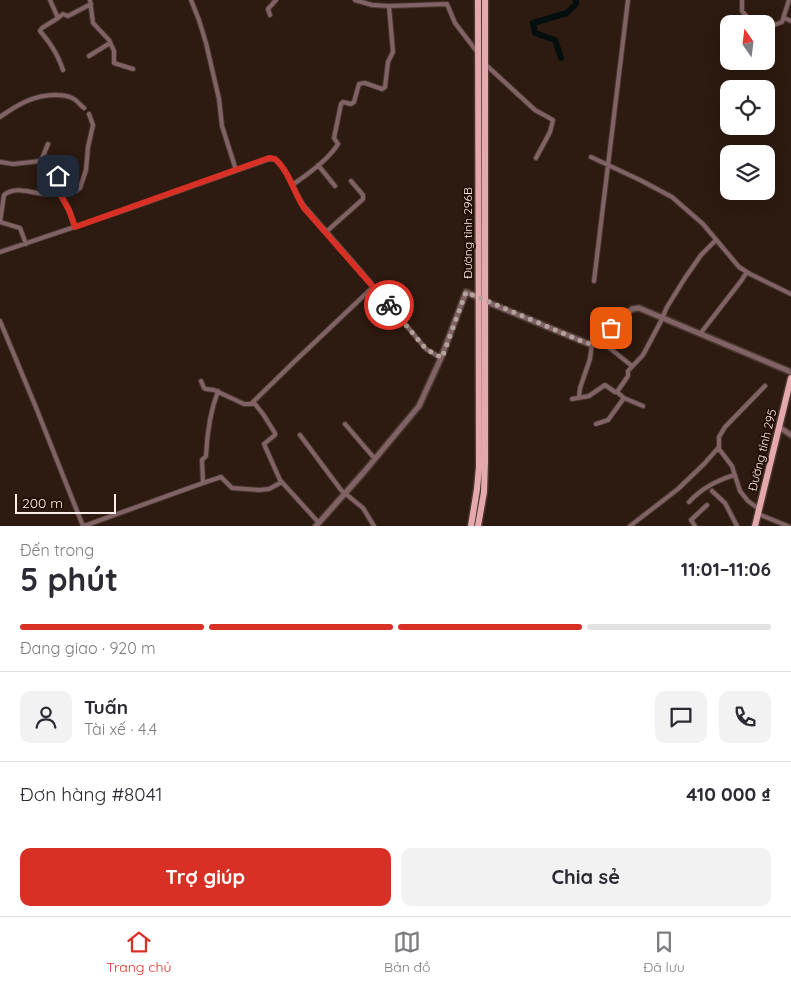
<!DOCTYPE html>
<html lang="vi">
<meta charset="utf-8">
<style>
body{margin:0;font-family:Quicksand,sans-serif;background:#f2f2f3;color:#2b2b33;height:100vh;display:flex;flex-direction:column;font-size:19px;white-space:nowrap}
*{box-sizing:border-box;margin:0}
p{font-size:16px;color:#7c7c81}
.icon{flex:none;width:28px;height:28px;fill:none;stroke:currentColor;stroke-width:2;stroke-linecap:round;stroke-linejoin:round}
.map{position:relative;height:526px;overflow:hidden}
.details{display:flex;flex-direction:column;background:#fff;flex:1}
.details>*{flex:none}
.needle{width:32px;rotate:346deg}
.buttons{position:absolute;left:720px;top:15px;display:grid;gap:10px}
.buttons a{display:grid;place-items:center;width:55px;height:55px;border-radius:10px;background:#fff;box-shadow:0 5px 20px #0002;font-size:25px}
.scale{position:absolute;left:15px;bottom:12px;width:101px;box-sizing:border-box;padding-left:5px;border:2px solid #fbede7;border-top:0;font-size:14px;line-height:18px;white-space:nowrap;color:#fbede7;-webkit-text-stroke:4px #231108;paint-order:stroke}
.pin{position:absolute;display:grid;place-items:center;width:42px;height:42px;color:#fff;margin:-21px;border-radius:10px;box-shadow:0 2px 8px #0006}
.courier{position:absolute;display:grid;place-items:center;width:50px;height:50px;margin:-25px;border:4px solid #d93025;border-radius:50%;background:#fff;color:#222;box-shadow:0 1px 6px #0007}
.headline em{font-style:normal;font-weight:800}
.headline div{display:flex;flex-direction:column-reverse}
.headline{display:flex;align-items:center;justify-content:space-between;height:85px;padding:0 20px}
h1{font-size:32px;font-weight:800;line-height:38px}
.bar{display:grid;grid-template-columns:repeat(4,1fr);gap:8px 5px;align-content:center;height:60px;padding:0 20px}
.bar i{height:6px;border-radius:4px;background:#e1e1e2}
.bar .on{background:#d93025}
.bar p{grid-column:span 4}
.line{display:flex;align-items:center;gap:12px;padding:0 20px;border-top:1px solid #e1e1e2}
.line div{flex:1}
.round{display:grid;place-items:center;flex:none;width:52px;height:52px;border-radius:10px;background:#f2f2f3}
.primary-button{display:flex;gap:10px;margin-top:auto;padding:10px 20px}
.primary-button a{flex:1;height:58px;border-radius:10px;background:#d93025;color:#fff;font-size:20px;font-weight:800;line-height:58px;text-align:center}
.primary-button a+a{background:#f2f2f3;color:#2b2b33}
.tabs{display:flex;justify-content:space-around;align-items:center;height:70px;border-top:1px solid #e1e1e2;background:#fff;font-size:14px;color:#7c7c81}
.tabs a{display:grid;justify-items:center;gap:2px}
.tabs .on{color:#d93025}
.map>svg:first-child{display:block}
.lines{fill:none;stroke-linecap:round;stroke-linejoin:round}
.river{stroke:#040e0e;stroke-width:6}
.minor-casing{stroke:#4a382e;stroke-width:6}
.tertiary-casing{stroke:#4a382e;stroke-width:8}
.primary-casing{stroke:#4a382e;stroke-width:9}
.minor{stroke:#816365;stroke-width:4}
.tertiary{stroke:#816365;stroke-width:5}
.primary{stroke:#e5a8ac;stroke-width:6}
.done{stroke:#b3a39c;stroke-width:5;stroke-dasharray:0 9}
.route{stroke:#d93025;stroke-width:6}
.labels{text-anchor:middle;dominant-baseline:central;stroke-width:4;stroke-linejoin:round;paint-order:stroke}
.street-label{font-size:12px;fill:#fbede7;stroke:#231108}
</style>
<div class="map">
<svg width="791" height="526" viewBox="0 0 791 526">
<rect width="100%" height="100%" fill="#2d1a10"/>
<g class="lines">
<path class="river" d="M561 58 555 40 535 33 533 23 567 13 576 4V0"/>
<g class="minor-casing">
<path id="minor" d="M50 0 58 18 42 28 40 31C51 44 57 53 63 70
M90 0 93 23 109 40 114 51V63L133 69
M191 0 199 20 206 43 219 99 222 126 236 170
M742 0V11L748 18 774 25 782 22 789 0
M389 6 447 4 455 23 478 53
M270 15 268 9 276 0
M58 18 63 14 68 16 91 4
M784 18 791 21
M742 24 748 18
M89 56 110 43
M485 64 535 110 553 120 550 132 536 158
M728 66 727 53 729 46
M0 117C17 105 35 94 57 95 62 95 68 96 72 98 77 100 80 105 84 108
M591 157 642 181 672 197 703 224 739 267 750 274 791 294
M41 161 48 144
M0 162 13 164 41 161 45 163 68 187
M318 165 335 186
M292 185C307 175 329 159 338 144L334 138 341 104 343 102 351 104 354 102 359 84 365 83 382 89 385 87 388 62 393 52 389 6 372 5 355 0
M75 227 69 210 59 192 68 187 76 191 80 188 86 170 88 147 93 125 89 114
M326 232 363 199V195L351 181
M26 244 20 228 0 222 4 195C16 185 33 194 46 194 50 194 55 193 59 192
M0 252 125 210 269 159H275C290 171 293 193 305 207L360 270 426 349 441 358
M594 281 628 0
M0 321 35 405 83 526
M700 334 741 281 747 272
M597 342 607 346 632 366
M201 381 204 388 206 389 214 390 244 404H255L263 414 275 433V435L264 444 280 480 319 523
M617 392 624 398 643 406
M579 397 580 388 590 359 592 344
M572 399 589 396 605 385 615 392H617L628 376V371L643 355 660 323 667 307 685 278 701 255 716 240
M252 403 296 360 373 287
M345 424 375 459
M596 424 608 420 624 398
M300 435 341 490 363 508 374 526
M203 483 221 477 232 488 259 490 269 489 282 482
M712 491 725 503 737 526
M689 502C702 488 716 481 734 475
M759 509 748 501 740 491 732 466 719 449V437L725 427 765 386
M758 514 788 526
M84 526 203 483 202 460 206 456C207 433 210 412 218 391
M630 526 678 489 704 464 719 447
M695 526 691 520 707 505"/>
</g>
<g class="tertiary-casing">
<path id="tertiary" d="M779 427 791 435
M316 526 364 472 419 406 441 358 466 292 492 304 589 344C600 344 622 317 632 309L639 308 791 372"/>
</g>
<g class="primary-casing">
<path id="primary" d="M471 526 477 489 479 467 478 0
M478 526 484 492 485 462V0
M755 526 791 378"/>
</g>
<use href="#minor" class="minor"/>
<use href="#tertiary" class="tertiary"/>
<use href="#primary" class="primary"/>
</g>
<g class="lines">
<path class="done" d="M389 305 426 349 442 358 466 292 586 343 593 344 595 343 611 328"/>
<path class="route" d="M58 176 68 187 59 192 69 210 75 227 269 158 275 159C289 171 294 193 304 208L389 305"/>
</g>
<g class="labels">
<g class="street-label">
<text transform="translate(467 233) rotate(-90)">Đường tỉnh 296B</text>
<text transform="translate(762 450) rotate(-76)">Đường tỉnh 295</text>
</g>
</g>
</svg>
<div class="buttons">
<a><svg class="needle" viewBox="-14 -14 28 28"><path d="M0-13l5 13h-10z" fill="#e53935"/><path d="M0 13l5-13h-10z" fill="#7c7c81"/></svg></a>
<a><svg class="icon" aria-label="locate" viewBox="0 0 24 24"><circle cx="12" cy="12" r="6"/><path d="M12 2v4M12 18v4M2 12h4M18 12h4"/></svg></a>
<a><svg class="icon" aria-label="layers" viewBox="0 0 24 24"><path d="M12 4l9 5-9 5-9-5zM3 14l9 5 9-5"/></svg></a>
</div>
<div class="scale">200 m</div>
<div class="pin" style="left:611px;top:328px;background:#ea580c"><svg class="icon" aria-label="bag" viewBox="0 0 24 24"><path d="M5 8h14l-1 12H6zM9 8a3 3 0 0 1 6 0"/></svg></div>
<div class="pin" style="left:58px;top:176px;background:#1f2937"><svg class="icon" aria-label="home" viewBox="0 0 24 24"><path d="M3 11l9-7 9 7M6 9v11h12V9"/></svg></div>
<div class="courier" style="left:389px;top:305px"><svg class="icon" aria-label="bike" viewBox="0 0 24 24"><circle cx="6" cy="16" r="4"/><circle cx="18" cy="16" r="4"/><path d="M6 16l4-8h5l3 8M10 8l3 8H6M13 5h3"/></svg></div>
</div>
<section class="details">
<div class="headline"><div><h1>5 phút</h1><p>Đến trong</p></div><em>11:01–11:06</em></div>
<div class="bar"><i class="on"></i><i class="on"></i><i class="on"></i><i></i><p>Đang giao · 920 m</p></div>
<div class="line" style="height:90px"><a class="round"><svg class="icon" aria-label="person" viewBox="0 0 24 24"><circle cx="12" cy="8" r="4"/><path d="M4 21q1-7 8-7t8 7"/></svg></a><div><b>Tuấn</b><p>Tài xế · 4.4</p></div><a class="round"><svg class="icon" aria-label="chat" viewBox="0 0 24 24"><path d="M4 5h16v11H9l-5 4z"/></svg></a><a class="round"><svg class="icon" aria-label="phone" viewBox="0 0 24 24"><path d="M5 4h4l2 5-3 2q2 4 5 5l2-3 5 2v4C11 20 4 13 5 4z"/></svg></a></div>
<div class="line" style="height:65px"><div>Đơn hàng #8041</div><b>410 000 ₫</b></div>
<div class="primary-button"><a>Trợ giúp</a><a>Chia sẻ</a></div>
</section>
<nav class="tabs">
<a class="on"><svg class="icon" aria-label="home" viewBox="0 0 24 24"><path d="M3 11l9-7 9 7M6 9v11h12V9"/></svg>Trang chủ</a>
<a><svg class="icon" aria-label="map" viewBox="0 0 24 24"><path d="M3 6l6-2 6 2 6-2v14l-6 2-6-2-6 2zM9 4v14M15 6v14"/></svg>Bản đồ</a>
<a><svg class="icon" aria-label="saved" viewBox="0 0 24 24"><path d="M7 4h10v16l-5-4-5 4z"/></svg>Đã lưu</a>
</nav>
